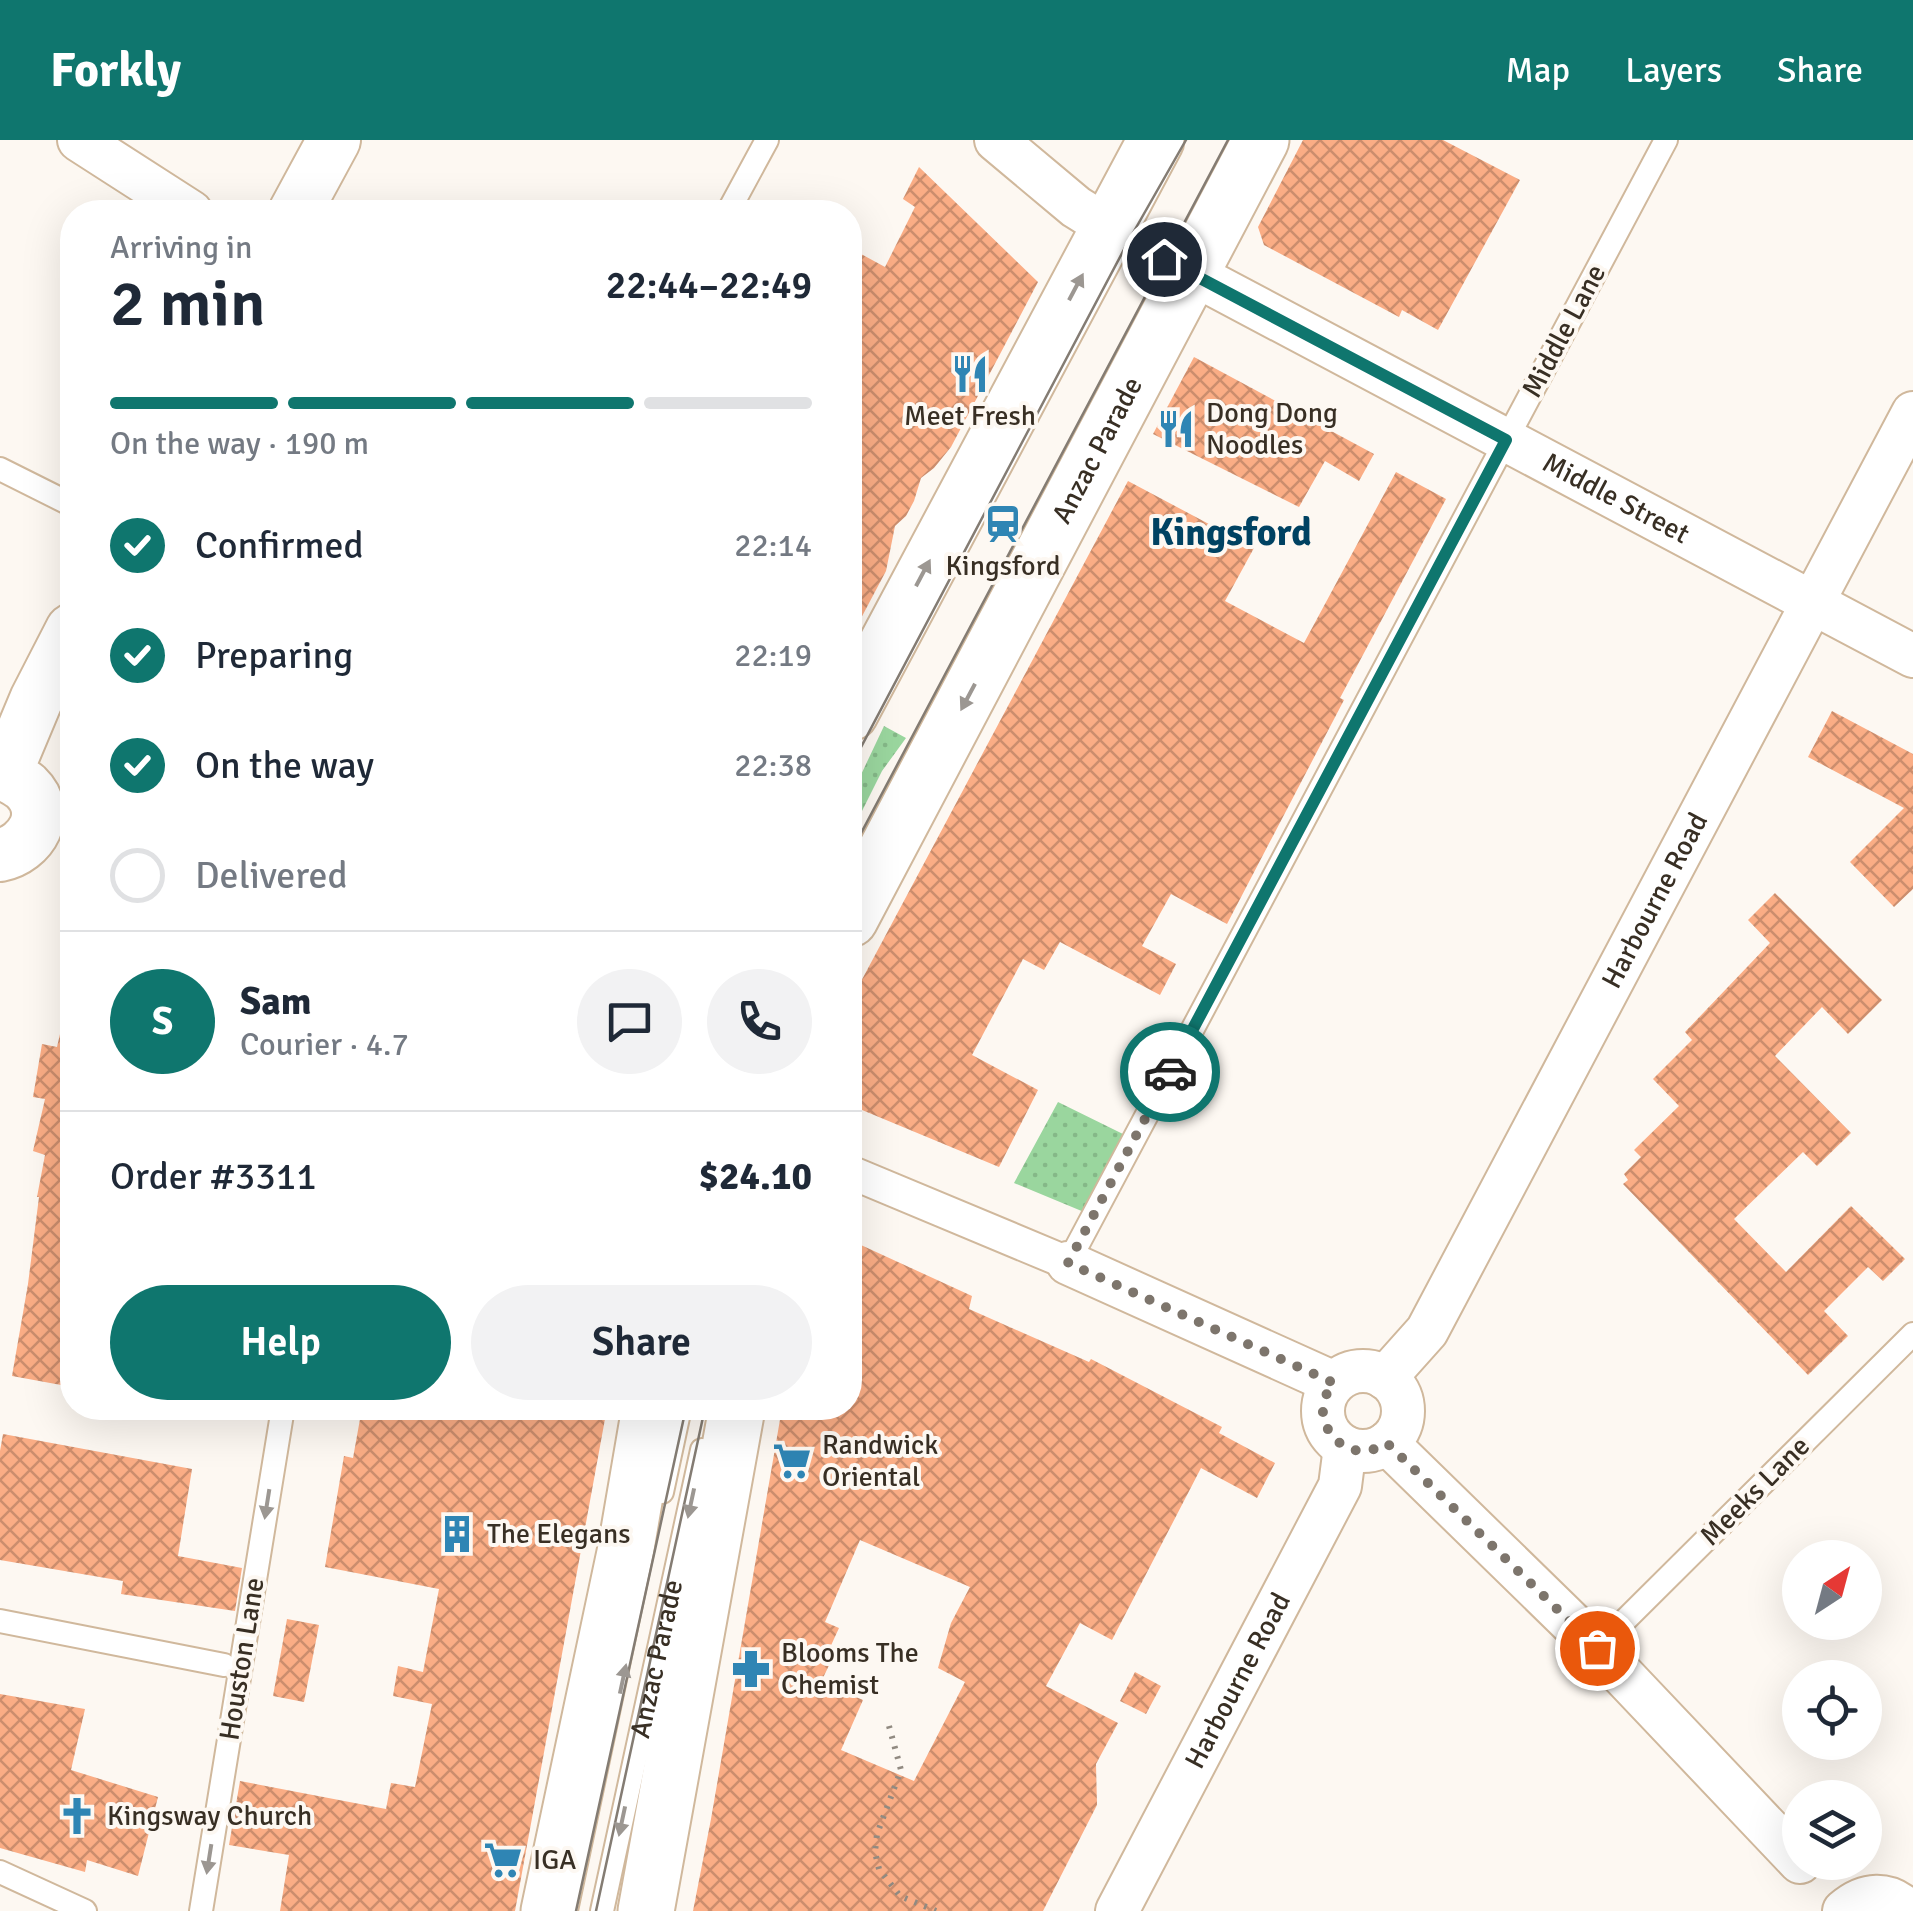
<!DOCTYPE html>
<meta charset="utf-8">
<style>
body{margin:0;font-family:Signika,sans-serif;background:#f2f2f3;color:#1f2937;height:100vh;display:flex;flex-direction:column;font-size:38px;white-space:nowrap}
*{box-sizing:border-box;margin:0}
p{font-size:32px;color:#747a83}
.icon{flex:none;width:55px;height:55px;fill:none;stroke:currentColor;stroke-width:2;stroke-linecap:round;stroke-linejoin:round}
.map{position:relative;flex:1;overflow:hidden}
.panel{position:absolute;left:60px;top:60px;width:802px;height:1220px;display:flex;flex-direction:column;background:#fff;border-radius:40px;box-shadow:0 10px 40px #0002}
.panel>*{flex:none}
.needle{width:65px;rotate:36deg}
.controls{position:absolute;left:1782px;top:1400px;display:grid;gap:20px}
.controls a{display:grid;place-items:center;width:100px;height:100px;border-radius:50%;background:#fff;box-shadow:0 10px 40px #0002;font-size:50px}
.pin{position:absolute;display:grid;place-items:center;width:85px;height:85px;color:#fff;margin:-42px;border:5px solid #fff;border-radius:50%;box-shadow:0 2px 10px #0007}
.courier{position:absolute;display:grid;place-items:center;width:100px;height:100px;margin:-50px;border:8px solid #0f766e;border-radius:50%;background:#fff;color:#222;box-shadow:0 2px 12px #0007}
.head em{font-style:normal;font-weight:600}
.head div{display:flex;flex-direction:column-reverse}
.head{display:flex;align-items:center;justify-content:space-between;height:170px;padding:0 50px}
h1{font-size:65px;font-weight:600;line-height:75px}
.bar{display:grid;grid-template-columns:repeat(4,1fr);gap:15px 10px;align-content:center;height:120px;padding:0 50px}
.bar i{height:12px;border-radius:8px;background:#e0e1e3}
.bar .selected{background:#0f766e}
.bar p{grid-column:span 4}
.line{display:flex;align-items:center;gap:25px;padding:0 50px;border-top:2px solid #e0e1e3}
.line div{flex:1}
.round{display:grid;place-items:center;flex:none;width:105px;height:105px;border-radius:52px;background:#f2f2f3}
ol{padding:0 50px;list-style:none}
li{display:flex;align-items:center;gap:30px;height:110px}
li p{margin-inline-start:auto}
li .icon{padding:10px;border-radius:50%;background:#0f766e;color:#fff;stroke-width:4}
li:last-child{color:#747a83}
li i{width:55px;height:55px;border:5px solid #e0e1e3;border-radius:50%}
.primary-button{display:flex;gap:20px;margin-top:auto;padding:20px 50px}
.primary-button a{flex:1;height:115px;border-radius:60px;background:#0f766e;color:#fff;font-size:40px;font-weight:600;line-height:115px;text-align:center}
.primary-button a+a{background:#f2f2f3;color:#1f2937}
header{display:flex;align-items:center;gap:60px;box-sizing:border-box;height:140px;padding:0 50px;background:#0f766e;color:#fff}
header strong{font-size:48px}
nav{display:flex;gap:55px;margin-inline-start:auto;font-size:35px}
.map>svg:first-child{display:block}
.grass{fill:url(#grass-dots)}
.building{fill:url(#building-cross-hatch);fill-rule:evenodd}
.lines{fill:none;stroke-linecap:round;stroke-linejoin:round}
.service-casing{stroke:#d0b89c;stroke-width:26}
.pedestrian-casing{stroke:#d0b89c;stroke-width:36}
.minor-casing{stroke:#d0b89c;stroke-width:46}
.tertiary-casing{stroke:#d0b89c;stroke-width:56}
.primary-casing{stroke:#d0b89c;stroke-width:59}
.path{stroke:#918a81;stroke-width:6;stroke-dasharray:2.5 8;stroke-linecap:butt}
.service{stroke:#fff;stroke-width:22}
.pedestrian{stroke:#fff;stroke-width:32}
.minor{stroke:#fff;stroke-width:42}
.tertiary{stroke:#fff;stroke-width:52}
.primary{stroke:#fff;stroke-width:55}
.tram{stroke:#847c73;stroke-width:2.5}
.oneway{fill:#9c9792}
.done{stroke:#7d756c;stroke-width:10;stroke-dasharray:0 18}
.route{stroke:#0f766e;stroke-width:12}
.labels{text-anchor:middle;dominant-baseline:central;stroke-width:8;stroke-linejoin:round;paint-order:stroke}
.street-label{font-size:28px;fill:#382f24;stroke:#fdf8f2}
.poi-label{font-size:28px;fill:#382f24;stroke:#fdf8f2;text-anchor:start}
.district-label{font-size:38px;font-weight:bold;fill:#004262;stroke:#fdf8f2}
</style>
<header>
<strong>Forkly</strong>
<nav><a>Map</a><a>Layers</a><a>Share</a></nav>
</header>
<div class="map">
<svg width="1913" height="1771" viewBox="0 0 1913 1771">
<defs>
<pattern id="grass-dots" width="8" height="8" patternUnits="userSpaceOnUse" patternTransform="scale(2.5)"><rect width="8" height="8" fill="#9ad69e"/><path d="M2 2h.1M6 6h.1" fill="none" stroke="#85b888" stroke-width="1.8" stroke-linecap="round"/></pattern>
<pattern id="building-cross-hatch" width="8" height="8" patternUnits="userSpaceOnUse" patternTransform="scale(2.5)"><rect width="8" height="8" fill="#faad85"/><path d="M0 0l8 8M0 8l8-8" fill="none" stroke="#cb8d6d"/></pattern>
</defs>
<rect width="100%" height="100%" fill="#fdf8f2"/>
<path class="grass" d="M884 586 906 598 882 631 850 695V658Z
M1058 962 1125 995 1084 1072 1014 1043Z"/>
<path class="building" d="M1303 0H1443L1520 40 1438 190 1402 170 1399 177 1264 105 1258 87Z
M919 27 1038 142 951 307 934 328 921 338 914 361 906 376 895 386 886 431 850 499V108L885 127 915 67 903 59Z
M1194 217 1374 314 1359 341 1325 321 1299 367 1153 294Z
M1396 332 1446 359 1340 558 1344 560 1227 784 1171 754 1142 806 1176 824 1160 855 1060 802 1044 830 1023 819 972 915 1038 950 999 1027 850 965V862L1128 341 1254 408 1225 461 1304 503Z
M1832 571 1913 614V749L1894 767 1850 722 1904 668 1808 617Z
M1775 753 1882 860 1848 894 1822 867 1775 916 1851 993 1817 1026 1803 1012 1734 1079 1786 1132 1851 1066 1905 1119 1883 1141 1868 1127 1824 1171 1848 1196 1808 1235 1623 1044 1628 1040 1624 1034 1641 1017 1634 1010 1679 966 1653 939 1692 900 1685 892 1770 803 1748 780Z
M60 894 72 895V1247L12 1236 28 1144 39 1057H37L45 1015 33 1011 45 959 33 957 42 904 57 907Z
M850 1100 972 1156 969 1169 1089 1222 1091 1219 1222 1287 1219 1293 1275 1323 1257 1358 1201 1328 1112 1500 1080 1483 1046 1546 1118 1583 1096 1624 1097 1665 1043 1771H693L711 1679 782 1268H850ZM860 1400 970 1447 951 1483 938 1528 965 1542 914 1641 841 1610 863 1560 821 1542 834 1515 828 1512 839 1488 825 1482Z
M362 1268H607L515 1771H280L289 1715 229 1705 240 1641 386 1669 391 1643 415 1647 432 1564 393 1556 398 1526 423 1532 439 1449 325 1427 344 1316 353 1318Z
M3 1294 192 1329 178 1416 242 1428 235 1471 121 1454 123 1441 0 1420V1311Z
M287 1479 319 1485 304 1562 273 1556Z
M1135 1532 1161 1546 1146 1574 1120 1561Z
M0 1554 85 1569 71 1630 158 1657 138 1736 87 1720 85 1732 0 1708Z"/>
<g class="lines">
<g class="service-casing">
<g id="service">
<path d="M728 72 767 0"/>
<path d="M0 329 72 365"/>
<path d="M1068 1123 1666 0"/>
<path d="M662 1352 680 1268"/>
<path d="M0 1481 224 1525"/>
<path d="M1597 1508 1913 1194"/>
<path d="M0 1732 85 1771"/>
<path d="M201 1771 283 1268"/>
<path id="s1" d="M602 1771 702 1310"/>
</g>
</g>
<g class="pedestrian-casing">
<path id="pedestrian" d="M850 1032 1068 1123"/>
</g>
<g class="minor-casing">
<g id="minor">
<path d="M79 0 191 72"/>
<path id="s2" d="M996 0 1076 67 1129 100 1913 516"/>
<path d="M1068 1123 1334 1243"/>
<circle cx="1363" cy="1271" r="40"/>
<path id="s3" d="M1385 1238 1427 1191 1913 273"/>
<path d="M1387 1303 1597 1508 1800 1722"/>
<path id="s4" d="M1117 1771 1340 1346 1345 1307"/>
<path d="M1844 1771C1865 1753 1888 1751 1908 1771"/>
</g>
</g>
<g class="tertiary-casing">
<path id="tertiary" d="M295 72 334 0
M5 634 36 560 72 490
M0 635 5 634C12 638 20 642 26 647 53 673 31 709 0 715"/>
</g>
<g class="primary-casing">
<g id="primary">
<path d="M850 573 1156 0"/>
<path id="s5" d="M850 779 1261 0"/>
<path d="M549 1771 626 1408 650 1268"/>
<path d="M646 1771 737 1268"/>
</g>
</g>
<path class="path" d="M889 1586 901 1630 877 1694 875 1712 879 1729 900 1756 936 1771"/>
<use href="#service" class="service"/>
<use href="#pedestrian" class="pedestrian"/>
<use href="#minor" class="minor"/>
<use href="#tertiary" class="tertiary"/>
<use href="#primary" class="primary"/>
<path class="tram" d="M850 628 1129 100 1186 0
M850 714 1228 0
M576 1771 686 1268
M596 1771 705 1268"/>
</g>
<defs><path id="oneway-solid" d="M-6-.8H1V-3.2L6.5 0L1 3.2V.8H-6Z" transform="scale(2.5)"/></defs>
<g class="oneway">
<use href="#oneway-solid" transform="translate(1076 147) rotate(-62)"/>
<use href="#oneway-solid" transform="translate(923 433) rotate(-62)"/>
<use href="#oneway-solid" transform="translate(968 557) rotate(118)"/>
<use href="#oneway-solid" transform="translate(691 1363) rotate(102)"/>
<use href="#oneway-solid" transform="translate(267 1364) rotate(99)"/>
<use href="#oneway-solid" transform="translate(623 1539) rotate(-78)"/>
<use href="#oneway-solid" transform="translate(622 1681) rotate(102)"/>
<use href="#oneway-solid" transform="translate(209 1719) rotate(99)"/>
</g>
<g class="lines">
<path class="done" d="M1170 932 1068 1123 1334 1243C1331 1248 1327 1252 1325 1258 1316 1283 1337 1311 1363 1311 1373 1311 1379 1307 1387 1303L1597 1508"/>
<path class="route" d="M1164 119 1506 300 1170 932"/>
</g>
<defs>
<g id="restaurant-bare" transform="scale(3)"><path d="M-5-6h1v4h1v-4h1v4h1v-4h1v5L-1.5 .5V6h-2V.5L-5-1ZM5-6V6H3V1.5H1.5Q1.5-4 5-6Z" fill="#2f85b4" stroke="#fdf8f2" stroke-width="2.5" paint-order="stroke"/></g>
<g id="station-bare" transform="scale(3)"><path d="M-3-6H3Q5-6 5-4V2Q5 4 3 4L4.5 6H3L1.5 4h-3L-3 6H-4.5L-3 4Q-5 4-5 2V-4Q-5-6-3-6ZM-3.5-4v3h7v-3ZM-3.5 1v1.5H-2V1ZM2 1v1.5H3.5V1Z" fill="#2f85b4" stroke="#fdf8f2" stroke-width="2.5" paint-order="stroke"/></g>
<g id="supermarket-bare" transform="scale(3)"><path d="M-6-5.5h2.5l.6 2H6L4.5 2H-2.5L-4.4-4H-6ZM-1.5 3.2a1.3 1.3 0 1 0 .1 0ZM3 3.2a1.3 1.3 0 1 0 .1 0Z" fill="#2f85b4" stroke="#fdf8f2" stroke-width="2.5" paint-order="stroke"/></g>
<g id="building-bare" transform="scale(3)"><path d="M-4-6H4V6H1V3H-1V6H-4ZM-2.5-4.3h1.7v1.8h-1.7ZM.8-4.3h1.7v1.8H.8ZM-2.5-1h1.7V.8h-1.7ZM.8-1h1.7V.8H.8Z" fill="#2f85b4" stroke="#fdf8f2" stroke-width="2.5" paint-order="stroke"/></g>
<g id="pharmacy-bare" transform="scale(3)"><path d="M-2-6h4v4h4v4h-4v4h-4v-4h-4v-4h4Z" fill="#2f85b4" stroke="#fdf8f2" stroke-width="2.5" paint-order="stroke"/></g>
<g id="church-bare" transform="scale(3)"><path d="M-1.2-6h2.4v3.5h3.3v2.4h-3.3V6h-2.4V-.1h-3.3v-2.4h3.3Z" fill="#2f85b4" stroke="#fdf8f2" stroke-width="2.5" paint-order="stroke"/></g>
</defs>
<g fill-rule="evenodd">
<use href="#restaurant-bare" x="970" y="234"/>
<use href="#restaurant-bare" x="1176" y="289"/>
<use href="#station-bare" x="1003" y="384"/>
<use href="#supermarket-bare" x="792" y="1321"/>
<use href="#building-bare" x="457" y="1394"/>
<use href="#pharmacy-bare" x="751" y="1529"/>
<use href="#church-bare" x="77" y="1676"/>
<use href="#supermarket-bare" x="503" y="1720"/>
</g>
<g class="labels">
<g class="street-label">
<text transform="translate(1564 191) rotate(-62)">Middle Lane</text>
<text stroke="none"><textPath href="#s5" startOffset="530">Anzac Parade</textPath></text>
<text stroke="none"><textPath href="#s2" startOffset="718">Middle Street</textPath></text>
<text stroke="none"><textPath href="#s3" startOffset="550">Harbourne Road</textPath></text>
<text transform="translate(1755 1351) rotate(-45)">Meeks Lane</text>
<text transform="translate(242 1519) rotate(-81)">Houston Lane</text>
<text stroke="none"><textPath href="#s1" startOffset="258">Anzac Parade</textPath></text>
<text stroke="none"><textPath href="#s4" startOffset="260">Harbourne Road</textPath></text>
</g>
<g class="poi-label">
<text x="1206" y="273">Dong Dong<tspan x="1206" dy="32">Noodles</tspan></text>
<text x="970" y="276" text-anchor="middle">Meet Fresh</text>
<text x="1003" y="426" text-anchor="middle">Kingsford</text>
<text x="822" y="1305">Randwick<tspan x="822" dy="32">Oriental</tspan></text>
<text x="487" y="1394">The Elegans</text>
<text x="781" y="1513">Blooms The<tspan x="781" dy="32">Chemist</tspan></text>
<text x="107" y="1676">Kingsway Church</text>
<text x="533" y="1720">IGA</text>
</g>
<g class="district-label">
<text x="1231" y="392">Kingsford</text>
</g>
</g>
</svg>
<div class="controls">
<a><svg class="needle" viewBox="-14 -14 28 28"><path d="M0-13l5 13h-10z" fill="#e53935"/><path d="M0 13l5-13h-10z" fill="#747a83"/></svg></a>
<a><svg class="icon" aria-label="locate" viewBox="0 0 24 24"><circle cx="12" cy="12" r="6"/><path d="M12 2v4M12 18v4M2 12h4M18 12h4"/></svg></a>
<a><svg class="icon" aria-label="layers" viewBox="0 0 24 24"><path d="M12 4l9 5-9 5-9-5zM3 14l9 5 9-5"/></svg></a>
</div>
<div class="pin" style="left:1597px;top:1508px;background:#ea580c"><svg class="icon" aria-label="bag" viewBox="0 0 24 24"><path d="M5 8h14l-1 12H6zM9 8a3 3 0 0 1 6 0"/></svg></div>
<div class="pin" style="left:1164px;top:119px;background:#1f2937"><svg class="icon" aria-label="home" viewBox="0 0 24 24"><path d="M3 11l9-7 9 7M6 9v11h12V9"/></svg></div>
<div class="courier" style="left:1170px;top:932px"><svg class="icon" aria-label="car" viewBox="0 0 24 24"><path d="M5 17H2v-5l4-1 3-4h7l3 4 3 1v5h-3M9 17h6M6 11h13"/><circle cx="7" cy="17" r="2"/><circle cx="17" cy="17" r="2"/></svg></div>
<section class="panel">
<div class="head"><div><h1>2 min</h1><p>Arriving in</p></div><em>22:44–22:49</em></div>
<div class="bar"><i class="selected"></i><i class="selected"></i><i class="selected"></i><i></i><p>On the way · 190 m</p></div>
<ol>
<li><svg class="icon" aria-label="check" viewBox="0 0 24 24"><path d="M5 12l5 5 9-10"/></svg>Confirmed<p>22:14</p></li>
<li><svg class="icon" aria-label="check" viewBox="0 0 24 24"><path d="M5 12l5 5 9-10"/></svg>Preparing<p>22:19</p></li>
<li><svg class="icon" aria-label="check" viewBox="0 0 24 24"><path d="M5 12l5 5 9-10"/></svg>On the way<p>22:38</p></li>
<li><i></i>Delivered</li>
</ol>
<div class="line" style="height:180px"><b class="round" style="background:#0f766e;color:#fff">S</b><div><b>Sam</b><p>Courier · 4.7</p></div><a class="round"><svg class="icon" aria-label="chat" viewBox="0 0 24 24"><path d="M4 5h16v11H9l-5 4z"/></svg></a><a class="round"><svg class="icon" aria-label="phone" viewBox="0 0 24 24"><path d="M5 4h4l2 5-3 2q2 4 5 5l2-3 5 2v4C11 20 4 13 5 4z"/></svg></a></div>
<div class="line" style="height:130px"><div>Order #3311</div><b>$24.10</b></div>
<div class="primary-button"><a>Help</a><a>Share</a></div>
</section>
</div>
